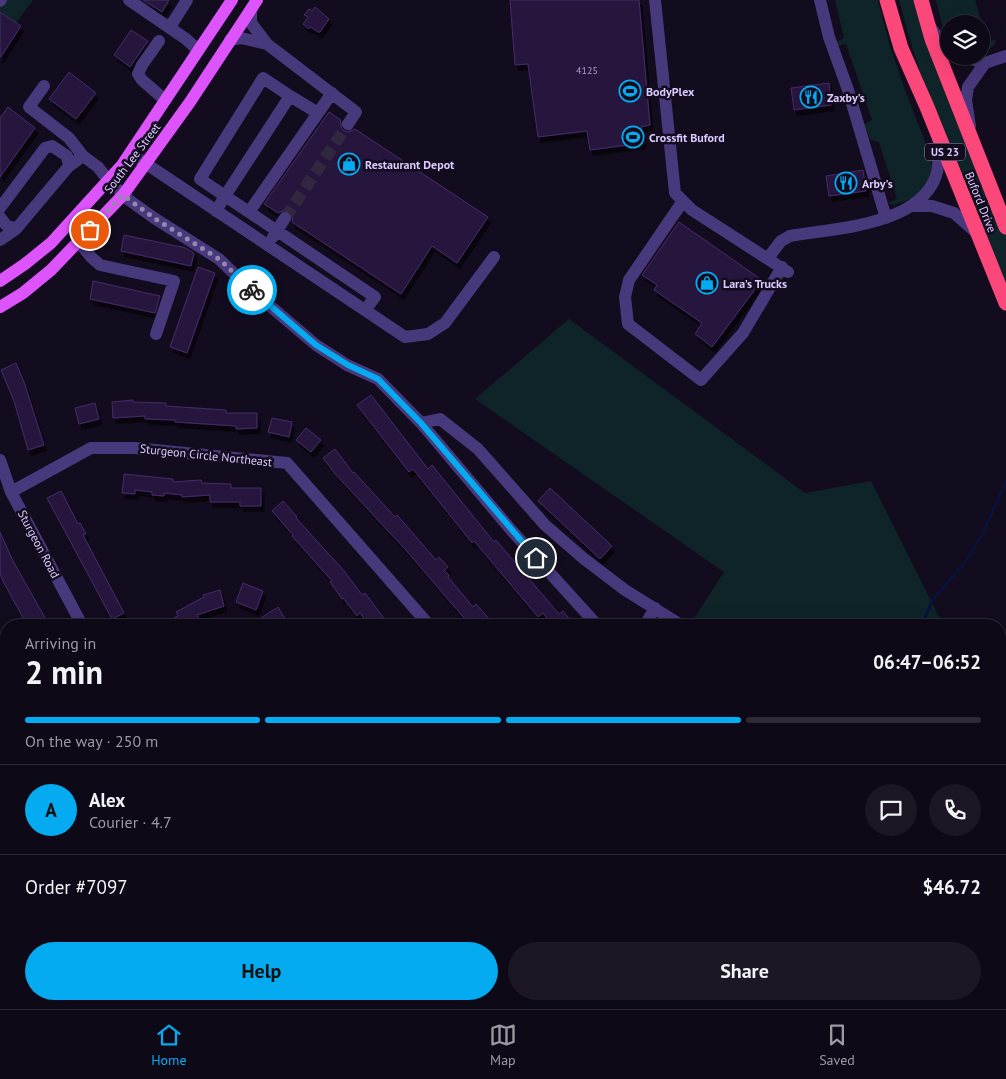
<!DOCTYPE html>
<meta charset="utf-8">
<style>
body{margin:0;font-family:"PT Sans",sans-serif;background:#1c1723;color:#f1f3f6;height:100vh;display:flex;flex-direction:column;font-size:19px;white-space:nowrap}
*{box-sizing:border-box;margin:0}
p{font-size:16px;color:#9b9aa1}
.icon{flex:none;width:28px;height:28px;fill:none;stroke:currentColor;stroke-width:2;stroke-linecap:round;stroke-linejoin:round}
.map{position:relative;flex:1;overflow:hidden}
.side{position:absolute;left:0px;top:619px;width:1006px;height:391px;display:flex;flex-direction:column;background:#0e0916;border-radius:20px 20px 0 0;box-shadow:0 5px 20px #0002,0 0 0 1px #2e2a35}
.side>*{flex:none}
.tools{position:absolute;left:940px;top:15px;display:grid;gap:10px}
.tools a{display:grid;place-items:center;width:50px;height:50px;border-radius:50%;background:#0e0916;box-shadow:0 5px 20px #0002,0 0 0 1px #2e2a35;font-size:25px}
.pin{position:absolute;display:grid;place-items:center;width:42px;height:42px;color:#fff;margin:-21px;border:2px solid #fff;border-radius:50%;box-shadow:0 1px 5px #0007}
.courier{position:absolute;display:grid;place-items:center;width:50px;height:50px;margin:-25px;border:4px solid #04abf0;border-radius:50%;background:#fff;color:#222;box-shadow:0 1px 6px #0007}
.summary em{font-style:normal;font-weight:700}
.summary div{display:flex;flex-direction:column-reverse}
.summary{display:flex;align-items:center;justify-content:space-between;height:85px;padding:0 25px}
h1{font-size:32px;font-weight:700;line-height:38px}
.bar{display:grid;grid-template-columns:repeat(4,1fr);gap:8px 5px;align-content:center;height:60px;padding:0 25px}
.bar i{height:6px;border-radius:4px;background:#2e2a35}
.bar .current{background:#04abf0}
.bar p{grid-column:span 4}
.line{display:flex;align-items:center;gap:12px;padding:0 25px;border-top:1px solid #2e2a35}
.line div{flex:1}
.round{display:grid;place-items:center;flex:none;width:52px;height:52px;border-radius:26px;background:#1c1723}
.action{display:flex;gap:10px;margin-top:auto;padding:10px 25px}
.action a{flex:1;height:58px;border-radius:30px;background:#04abf0;color:#111;font-size:20px;font-weight:700;line-height:58px;text-align:center}
.action a+a{background:#1c1723;color:#f1f3f6}
.dock{display:flex;justify-content:space-around;align-items:center;height:70px;border-top:1px solid #2e2a35;background:#0e0916;font-size:14px;color:#9b9aa1}
.dock a{display:grid;justify-items:center;gap:2px}
.dock .current{color:#04abf0}
.map>svg:first-child{display:block}
.green{fill:#0f2428}
.lines{fill:none;stroke-linecap:round;stroke-linejoin:round}
.stream{stroke:#09123a;stroke-width:3}
.building{fill:#28193e;stroke:#442b6a;filter:url(#shadow)}
.minor-tunnel{stroke:#312840;stroke-width:12;stroke-dasharray:12 6;stroke-linecap:butt}
.minor{stroke:#48387c;stroke-width:12}
.major{stroke:#dd53fc;stroke-width:12}
.highway{stroke:#fc477b;stroke-width:15}
.done{stroke:#9488b0;stroke-width:5;stroke-dasharray:0 9}
.route{stroke:#04abf0;stroke-width:6}
.labels{text-anchor:middle;dominant-baseline:central;stroke-width:5;stroke-linejoin:round;paint-order:stroke}
.number-label{font-size:10px;fill:#ae9ece}
.shield{fill:#130c1e;stroke:#9e91bb;stroke-width:1}
.shield-label{font-size:11px;font-weight:bold;fill:#dacafe}
.poi-label{font-size:12px;font-weight:bold;fill:#dacafe;stroke:#130c1e;text-anchor:start}
.street-label{font-size:12px;fill:#dacafe;stroke:#130c1e}
</style>
<div class="map">
<svg width="1006" height="1009" viewBox="0 0 1006 1009">
<defs>
<filter id="shadow"><feDropShadow dx="3" dy="5.5" stdDeviation="0" flood-color="#0009"/></filter>
</defs>
<rect width="100%" height="100%" fill="#130c1e"/>
<path class="green" d="M0 0H33L16 23 0 16Z
M835 0H878L890 46 903 85 930 154 932 166V172L926 186 913 198 894 205 889 204V202L897 199 879 142 871 140 863 125 872 120 846 44 838 46 836 42 844 38Z
M899 0H915L938 73 994 214 1006 204V288L919 69 909 37Z
M936 0H975L987 41 996 40C995 48 988 50 981 52V24H949V40L944 33Z
M569 319 805 493 871 481 943 625H690L724 572 475 399Z
M157 1004H211L228 1009H153Z
M301 1004H410L386 1009H300Z"/>
<g class="lines">
<path class="stream" d="M920 625 924 620 932 601 966 561 983 533 1006 481
M260 1009 267 1004"/>
</g>
<path class="building" d="M143 0H169L162 12Z
M510 0H639L650 125 641 127 643 143 590 150 587 131 538 137 528 64 515 65Z
M315 7 329 19 320 32H318L311 27 309 29 303 24 308 17 304 15 309 9 312 11Z
M0 12 21 26 0 58Z
M131 30 148 41 130 67 114 55Z
M69 72 96 93 76 119 49 99Z
M829 83 831 105 794 110 791 88Z
M8 107 35 128 0 177V118Z
M329 112 341 120 340 124 343 130 348 132 355 129 488 217 457 263 432 246 401 294 292 222 293 218 290 211 285 210 278 213 264 204Z
M863 170 866 191 829 196 826 176Z
M679 222 762 280 712 347 695 334 702 323 654 290 657 285 642 275Z
M124 235 186 248 194 253 191 266 121 251Z
M198 267 215 273 187 353 170 347Z
M93 281 160 296 155 313 90 299Z
M16 363 24 382 44 445 28 450 14 401 1 370Z
M371 395 428 469 432 465 494 542 496 540 559 614 563 611 574 625H552L543 613 538 617 474 541 472 543 413 469 409 472 357 405Z
M133 400V402L166 403V406L226 410V413H257V428L236 429V426L175 422V420L145 419V416L113 418 112 402Z
M95 403 99 419 79 424 75 408Z
M272 418 292 422 289 437 268 432Z
M306 428 321 440 311 452 296 440Z
M335 449 353 473 354 472 395 517 397 515 436 560 439 557 448 567 444 570 449 575 448 577 473 607 476 604 490 620 484 625H470L404 548 336 475 323 458Z
M124 474 173 479V482L201 480 202 483 231 484V488H261V506H240V502H210V495L182 497V495L164 493V496L152 495V492L135 490V494L122 493Z
M550 488 612 546 600 559 538 501Z
M61 491 78 524 80 523 86 534 83 535 124 613 112 619 47 498Z
M283 501 297 517 296 518 345 572 362 595 365 593 389 625H369L360 613 357 616 343 598 342 599 330 582 332 581 292 536 293 535 272 511Z
M0 532 13 561 49 625H27L4 583 0 574Z
M243 583 263 591 256 610 236 602Z
M220 590 224 606 197 615 199 619 188 625H160L178 616 176 612 204 597 203 595Z
M278 607 287 622 283 625H266L261 618Z"/>
<g class="lines">
<path class="minor-tunnel" d="M285 218 348 124"/>
<path class="minor" d="M129 0 186 39 198 50
M655 0 675 193 692 210 788 272
M820 0 829 37 848 90 886 218
M0 1 1 0
M251 9V23L267 44 356 112 348 124
M170 27 187 0
M931 28 945 47 949 49
M230 40 241 38 267 44
M159 41 142 65 138 74 142 80 165 100
M960 56 985 63 1006 56
M44 86 29 107 69 138 83 156
M290 96 318 113
M970 126 966 100 968 87 985 63
M130 153 405 337 428 334 445 323 494 257
M69 166 83 156 98 167 109 181 129 200 154 218 219 259 250 289 316 345 347 365 378 379 421 423 512 531 597 625
M683 201 629 280 625 297 628 324 701 380 743 333 782 267
M913 206H932L954 213 978 234
M0 208 45 148 52 146 67 156 69 166 16 229 0 240
M216 211 225 196 200 179 263 78 290 96 225 196 249 212 332 93
M249 212 375 297 365 310
M0 217 6 225 16 229
M273 237 285 218
M78 241 91 257 100 265 174 281 156 334
M768 258 781 241 790 236C835 228 918 226 936 176 940 165 938 150 939 138
M421 423 440 419 478 449 545 525 583 558 625 590 681 625
M0 460 11 492 82 625
M11 492 91 448H135L287 463 429 625
M645 625 655 608
M1000 808 1006 810
M0 854 6 850
M1000 857 1006 859
M1000 891 1006 893
M1000 960 1006 962
M1000 986 1006 989
M22 1009 32 1004
M974 1009 977 1004"/>
<path class="major" d="M0 281 25 264 51 243 122 165 232 0
M0 307 23 293 51 270 123 195 190 102 257 0"/>
<path class="highway" d="M887 0 901 48 927 107 1006 303
M921 0 932 39 1006 227"/>
</g>
<g class="lines">
<path class="done" d="M90 230 123 195 154 218 219 259 252 290"/>
<path class="route" d="M252 290 316 345 348 365 378 379 421 423 536 558"/>
</g>
<defs>
<g id="stadium-ring" transform="scale(1.125)"><circle r="9.5" fill="#130c1e" stroke="#04abf0" stroke-width="1.5"/><path d="M0-5a6.5 5 0 1 0 0 10a6.5 5 0 1 0 0-10ZM-3.5-1.8h7v3.6h-7Z" fill="#04abf0"/></g>
<g id="restaurant-ring" transform="scale(1.125)"><circle r="9.5" fill="#130c1e" stroke="#04abf0" stroke-width="1.5"/><path d="M-5-6h1v4h1v-4h1v4h1v-4h1v5L-1.5 .5V6h-2V.5L-5-1ZM5-6V6H3V1.5H1.5Q1.5-4 5-6Z" fill="#04abf0"/></g>
<g id="shop-ring" transform="scale(1.125)"><circle r="9.5" fill="#130c1e" stroke="#04abf0" stroke-width="1.5"/><path d="M-5-2.5h2.3a2.7 3.5 0 0 1 5.4 0H5L5.5 6h-11ZM-1.5-2.5h3a1.5 2.3 0 0 0-3 0Z" fill="#04abf0"/></g>
</defs>
<g fill-rule="evenodd">
<use href="#stadium-ring" x="630" y="91"/>
<use href="#restaurant-ring" x="811" y="97"/>
<use href="#stadium-ring" x="633" y="137"/>
<use href="#shop-ring" x="349" y="164"/>
<use href="#restaurant-ring" x="846" y="183"/>
<use href="#shop-ring" x="707" y="283"/>
</g>
<g class="labels">
<g class="number-label">
<text x="587" y="70">4125</text>
</g>
<rect class="shield" x="925" y="143.5" width="40" height="17" rx="4"/>
<g class="shield-label">
<text x="945" y="152">US 23</text>
</g>
<g class="poi-label">
<text x="646" y="91">BodyPlex</text>
<text x="827" y="97">Zaxby's</text>
<text x="649" y="137">Crossfit Buford</text>
<text x="365" y="164">Restaurant Depot</text>
<text x="862" y="183">Arby's</text>
<text x="723" y="283">Lara's Trucks</text>
</g>
<g class="street-label">
<text transform="translate(132 158) rotate(-53)">South Lee Street</text>
<text transform="translate(981 202) rotate(68)">Buford Drive</text>
<text transform="translate(206 455) rotate(6)">Sturgeon Circle Northeast</text>
<text transform="translate(39 544) rotate(62)">Sturgeon Road</text>
</g>
</g>
</svg>
<div class="tools">
<a><svg class="icon" aria-label="layers" viewBox="0 0 24 24"><path d="M12 4l9 5-9 5-9-5zM3 14l9 5 9-5"/></svg></a>
</div>
<div class="pin" style="left:90px;top:230px;background:#ea580c"><svg class="icon" aria-label="bag" viewBox="0 0 24 24"><path d="M5 8h14l-1 12H6zM9 8a3 3 0 0 1 6 0"/></svg></div>
<div class="pin" style="left:536px;top:558px;background:#1f2937"><svg class="icon" aria-label="home" viewBox="0 0 24 24"><path d="M3 11l9-7 9 7M6 9v11h12V9"/></svg></div>
<div class="courier" style="left:252px;top:290px"><svg class="icon" aria-label="bike" viewBox="0 0 24 24"><circle cx="6" cy="16" r="4"/><circle cx="18" cy="16" r="4"/><path d="M6 16l4-8h5l3 8M10 8l3 8H6M13 5h3"/></svg></div>
<section class="side">
<div class="summary"><div><h1>2 min</h1><p>Arriving in</p></div><em>06:47–06:52</em></div>
<div class="bar"><i class="current"></i><i class="current"></i><i class="current"></i><i></i><p>On the way · 250 m</p></div>
<div class="line" style="height:90px"><b class="round" style="background:#04abf0;color:#111">A</b><div><b>Alex</b><p>Courier · 4.7</p></div><a class="round"><svg class="icon" aria-label="chat" viewBox="0 0 24 24"><path d="M4 5h16v11H9l-5 4z"/></svg></a><a class="round"><svg class="icon" aria-label="phone" viewBox="0 0 24 24"><path d="M5 4h4l2 5-3 2q2 4 5 5l2-3 5 2v4C11 20 4 13 5 4z"/></svg></a></div>
<div class="line" style="height:65px"><div>Order #7097</div><b>$46.72</b></div>
<div class="action"><a>Help</a><a>Share</a></div>
</section>
</div>
<nav class="dock">
<a class="current"><svg class="icon" aria-label="home" viewBox="0 0 24 24"><path d="M3 11l9-7 9 7M6 9v11h12V9"/></svg>Home</a>
<a><svg class="icon" aria-label="map" viewBox="0 0 24 24"><path d="M3 6l6-2 6 2 6-2v14l-6 2-6-2-6 2zM9 4v14M15 6v14"/></svg>Map</a>
<a><svg class="icon" aria-label="saved" viewBox="0 0 24 24"><path d="M7 4h10v16l-5-4-5 4z"/></svg>Saved</a>
</nav>
